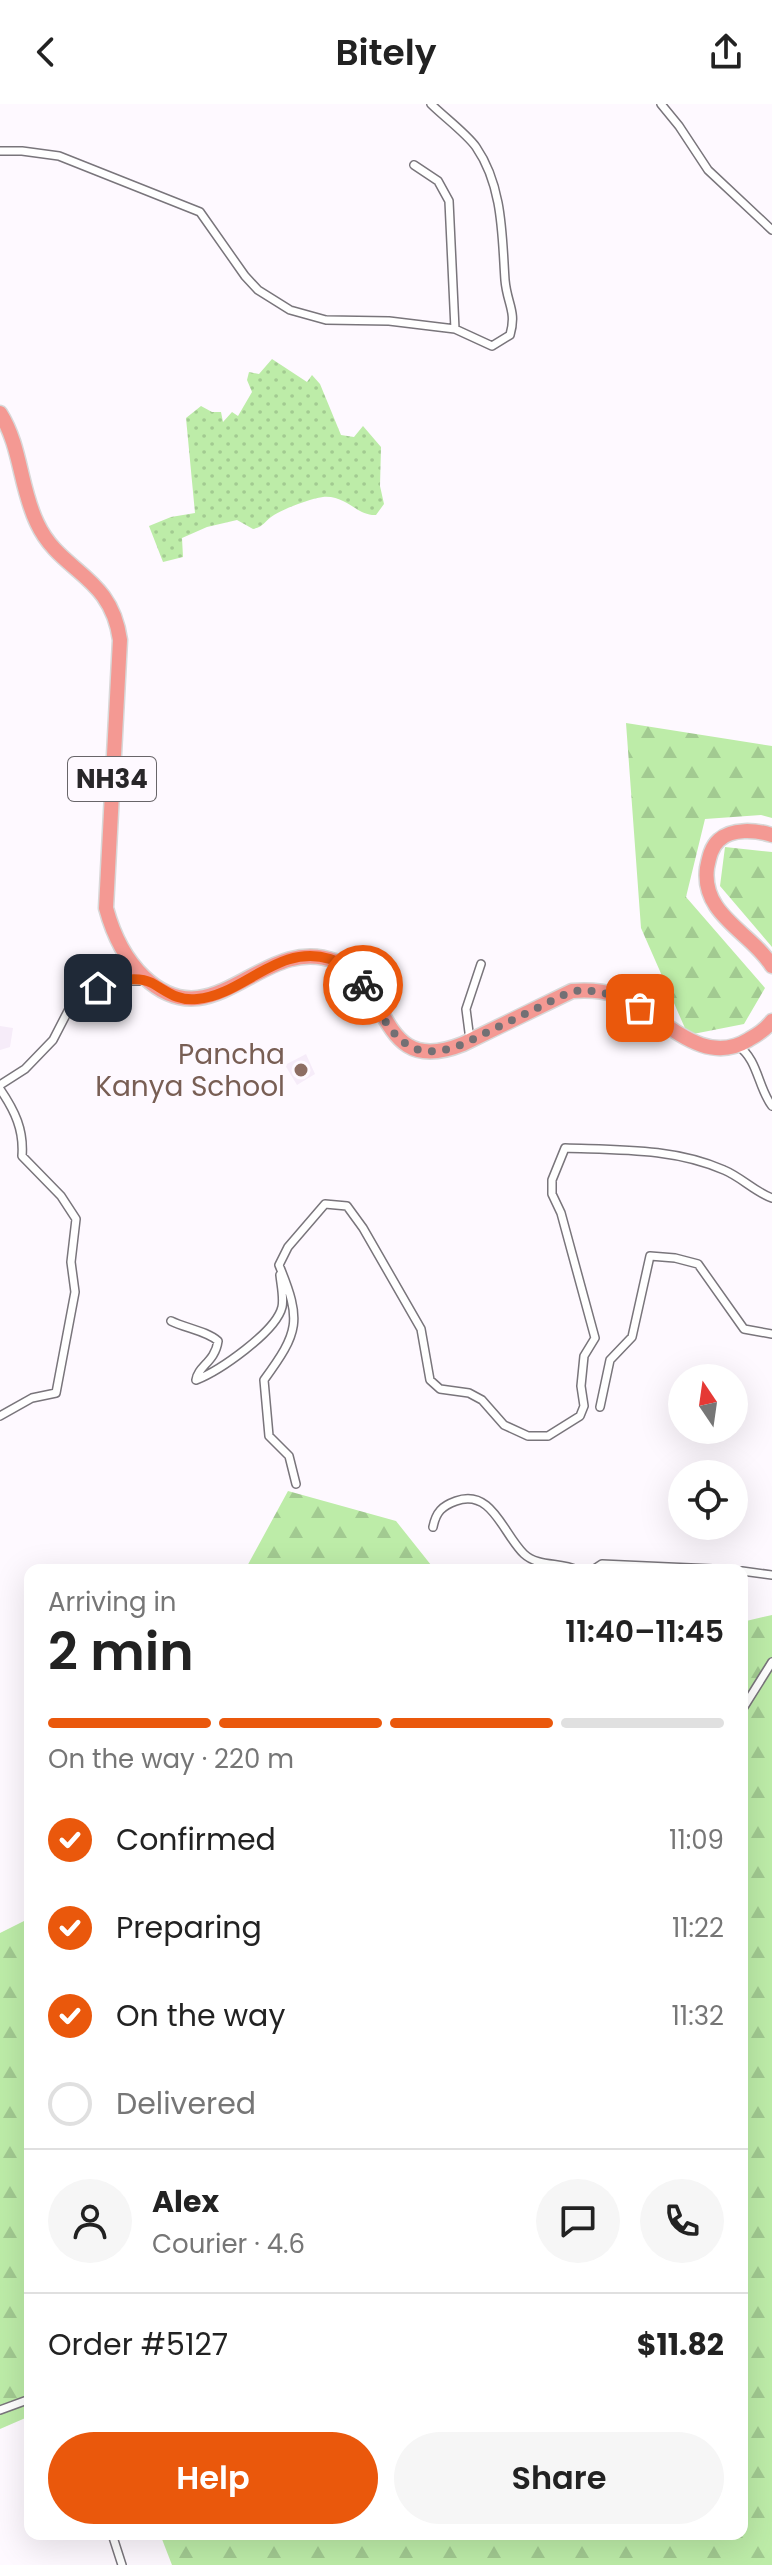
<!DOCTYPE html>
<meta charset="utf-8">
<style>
body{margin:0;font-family:Poppins,sans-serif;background:#f6f6f6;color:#222;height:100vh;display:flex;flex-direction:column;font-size:30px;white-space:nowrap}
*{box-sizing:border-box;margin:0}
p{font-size:26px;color:#767676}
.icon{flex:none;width:44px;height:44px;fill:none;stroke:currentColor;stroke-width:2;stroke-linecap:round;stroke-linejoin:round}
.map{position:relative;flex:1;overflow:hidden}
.side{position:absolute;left:24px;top:1460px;width:724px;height:976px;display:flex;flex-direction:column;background:#fff;border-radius:16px;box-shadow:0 8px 32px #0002}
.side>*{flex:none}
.needle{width:52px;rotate:347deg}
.fabs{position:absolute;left:668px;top:1260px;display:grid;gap:16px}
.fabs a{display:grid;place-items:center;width:80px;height:80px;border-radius:50%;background:#fff;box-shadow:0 8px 32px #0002;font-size:40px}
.pin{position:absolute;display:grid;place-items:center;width:68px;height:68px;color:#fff;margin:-34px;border-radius:16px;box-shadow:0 4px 12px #0006}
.courier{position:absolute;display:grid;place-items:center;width:80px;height:80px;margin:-40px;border:6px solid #ea580c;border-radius:50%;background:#fff;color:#222;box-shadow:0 2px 10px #0007}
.head em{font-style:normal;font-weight:600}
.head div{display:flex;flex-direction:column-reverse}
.head{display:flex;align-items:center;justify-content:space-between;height:136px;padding:0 24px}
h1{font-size:52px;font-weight:600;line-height:60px}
.bar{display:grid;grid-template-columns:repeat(4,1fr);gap:12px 8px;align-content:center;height:96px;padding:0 24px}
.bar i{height:10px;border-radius:6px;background:#e0e0e0}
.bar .current{background:#ea580c}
.bar p{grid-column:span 4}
.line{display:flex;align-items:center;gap:20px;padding:0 24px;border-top:2px solid #e0e0e0}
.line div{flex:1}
.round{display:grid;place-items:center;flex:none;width:84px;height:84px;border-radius:42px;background:#f6f6f6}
ol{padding:0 24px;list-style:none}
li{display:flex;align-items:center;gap:24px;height:88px}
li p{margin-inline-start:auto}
li .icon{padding:8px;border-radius:50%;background:#ea580c;color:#fff;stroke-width:4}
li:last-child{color:#767676}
li i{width:44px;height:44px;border:4px solid #e0e0e0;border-radius:50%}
.action{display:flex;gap:16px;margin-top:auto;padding:16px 24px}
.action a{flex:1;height:92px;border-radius:48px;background:#ea580c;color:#fff;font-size:32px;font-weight:600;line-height:92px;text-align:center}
.action a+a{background:#f6f6f6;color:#222}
header{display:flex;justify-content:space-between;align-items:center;height:104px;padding:0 24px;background:#fff;font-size:36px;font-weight:600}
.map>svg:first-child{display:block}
.built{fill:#f6ecf9}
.forest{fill:url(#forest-firs)}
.park{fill:url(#park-dots)}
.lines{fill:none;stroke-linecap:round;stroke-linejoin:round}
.street-casing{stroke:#79757b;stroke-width:10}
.highway-casing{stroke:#d8d8d8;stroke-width:17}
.street{stroke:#fff;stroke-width:7}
.highway{stroke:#f49993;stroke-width:14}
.done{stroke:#737074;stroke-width:8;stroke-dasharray:0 14.4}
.route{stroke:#ea580c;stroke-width:10}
.education-dot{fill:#8d6e63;stroke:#fef9ff;stroke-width:3}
.labels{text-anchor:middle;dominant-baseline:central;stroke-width:8;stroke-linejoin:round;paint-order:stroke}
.shield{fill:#fef9ff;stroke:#686569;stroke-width:2}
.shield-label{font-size:26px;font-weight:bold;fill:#282629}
.education-label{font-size:28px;fill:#785e54;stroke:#fef9ff;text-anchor:end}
</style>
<header><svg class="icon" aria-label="back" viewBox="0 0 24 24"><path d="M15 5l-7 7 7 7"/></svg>Bitely<svg class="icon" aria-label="share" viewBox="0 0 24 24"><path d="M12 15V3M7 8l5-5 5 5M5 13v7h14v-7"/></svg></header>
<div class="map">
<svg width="772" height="2461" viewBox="0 0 772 2461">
<defs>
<pattern id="forest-firs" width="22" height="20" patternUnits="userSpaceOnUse" patternTransform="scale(2)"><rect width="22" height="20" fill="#bdeca8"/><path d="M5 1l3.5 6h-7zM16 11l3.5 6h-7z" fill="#a2ca91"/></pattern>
<pattern id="park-dots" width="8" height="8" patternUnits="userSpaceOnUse" patternTransform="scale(2)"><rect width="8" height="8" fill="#bdeca8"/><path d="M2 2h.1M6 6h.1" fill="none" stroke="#a2ca91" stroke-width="1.8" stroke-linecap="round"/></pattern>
</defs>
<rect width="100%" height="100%" fill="#fef9ff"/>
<path class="built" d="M0 922 13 924 10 943 0 946Z
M306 950 315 970 297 981 285 961Z"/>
<path class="forest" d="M626 619 772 642V714L761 711 705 715 686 793 765 884 744 920 688 931 641 824Z
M725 743 772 748V843L720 782Z
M288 1387 396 1417 435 1466H245Z
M772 1511V2461H172L160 2430H742V1518Z
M30 1814V2312L0 2325V1829Z"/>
<path class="park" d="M272 255 307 278 312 271 320 280 341 331 354 333 363 322 381 343 380 382 384 400 376 411C357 412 346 391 323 393 309 395 286 404 274 411 265 416 264 423 253 425L237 416 207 423 182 434 183 453 163 458 149 422 171 413 195 409 186 314 201 302 212 308H221L223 318 232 308 238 312 252 288 247 276 249 268 259 270Z"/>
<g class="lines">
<g class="street-casing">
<path id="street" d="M661 0 679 22 708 66 772 126
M0 47H22L59 52 200 108 245 172 258 186 290 206 326 216 389 217 455 225 492 242 510 231C517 207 507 200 505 176 502 132 503 82 476 43 467 30 443 12 431 0
M414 61 438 77 449 97 455 225
M470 936 466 905 481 860
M738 942C758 955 758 984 772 1002
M0 981 25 965 53 936 69 905 82 892 114 877H145
M0 985C15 1007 24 1026 22 1052L61 1092 76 1115 71 1158 75 1188 56 1289 32 1294 0 1312
M171 1217C185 1224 207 1227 218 1237 215 1258 198 1262 196 1276 219 1267 276 1228 282 1203 284 1194 281 1181 280 1171
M600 1303 610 1256 632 1233 650 1152 675 1154 698 1160 744 1225 772 1230
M296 1380 289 1352 269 1332 264 1276C299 1228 302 1217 279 1161L288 1143 325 1100 347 1102 363 1124 421 1225 430 1276 440 1285 469 1289 482 1296 504 1321 528 1332H548L580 1312 584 1302 581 1282 584 1252 595 1234 561 1109 552 1090V1076L565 1044C619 1046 674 1044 724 1066 741 1073 755 1088 772 1094
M433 1423C436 1408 442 1402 456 1397 492 1384 503 1430 524 1450 538 1463 560 1458 577 1466
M593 1466 602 1460 735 1466
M742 1467 772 1471
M742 1606 772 1558
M0 2306 30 2295
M112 2430 122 2461"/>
</g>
<g class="highway-casing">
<path id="highway" d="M0 309C21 342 20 384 37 419 60 469 111 470 120 536L106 804C113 830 124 854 144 873 214 939 262 829 335 857 393 879 376 975 463 940L572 887C587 886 601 886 615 891 658 905 699 966 748 936 758 930 765 926 772 917
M772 731C756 726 732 724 719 736 711 743 709 754 707 764 701 811 751 828 772 862"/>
</g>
<use href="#street" class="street"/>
<use href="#highway" class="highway"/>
</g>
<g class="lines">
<path class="done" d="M363 881C391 925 403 964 463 940L572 887C599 885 617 891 640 904"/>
<path class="route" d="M98 884C113 877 136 871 152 879 168 888 177 897 197 895 244 891 278 839 330 855 345 860 355 867 363 881"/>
</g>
<circle class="education-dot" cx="301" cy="966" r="8"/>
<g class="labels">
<rect class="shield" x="68" y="653" width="88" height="44" rx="6"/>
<g class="shield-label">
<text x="112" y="675">NH34</text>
</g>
<g class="education-label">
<text x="285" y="950">Pancha<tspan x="285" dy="32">Kanya School</tspan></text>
</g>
</g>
</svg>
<div class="fabs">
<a><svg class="needle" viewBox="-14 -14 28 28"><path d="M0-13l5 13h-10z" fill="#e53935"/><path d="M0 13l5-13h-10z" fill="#767676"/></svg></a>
<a><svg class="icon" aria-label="locate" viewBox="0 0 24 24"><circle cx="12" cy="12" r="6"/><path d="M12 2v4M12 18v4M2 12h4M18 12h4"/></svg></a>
</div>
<div class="pin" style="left:640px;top:904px;background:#ea580c"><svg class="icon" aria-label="bag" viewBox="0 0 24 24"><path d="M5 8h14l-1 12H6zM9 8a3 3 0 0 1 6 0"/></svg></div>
<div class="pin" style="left:98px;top:884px;background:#1f2937"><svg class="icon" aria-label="home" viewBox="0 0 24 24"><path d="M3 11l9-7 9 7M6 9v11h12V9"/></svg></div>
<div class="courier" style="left:363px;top:881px"><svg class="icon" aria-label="bike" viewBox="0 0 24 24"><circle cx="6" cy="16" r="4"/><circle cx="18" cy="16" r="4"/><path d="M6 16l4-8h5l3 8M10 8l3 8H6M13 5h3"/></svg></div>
<section class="side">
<div class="head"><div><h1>2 min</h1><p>Arriving in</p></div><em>11:40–11:45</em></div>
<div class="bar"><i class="current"></i><i class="current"></i><i class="current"></i><i></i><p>On the way · 220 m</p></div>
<ol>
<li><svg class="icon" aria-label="check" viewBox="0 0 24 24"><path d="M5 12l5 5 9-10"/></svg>Confirmed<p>11:09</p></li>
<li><svg class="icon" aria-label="check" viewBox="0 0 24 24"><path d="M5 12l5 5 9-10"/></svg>Preparing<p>11:22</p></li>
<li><svg class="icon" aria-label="check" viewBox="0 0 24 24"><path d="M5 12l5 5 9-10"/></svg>On the way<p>11:32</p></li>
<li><i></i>Delivered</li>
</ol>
<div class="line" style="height:144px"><a class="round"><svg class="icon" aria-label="person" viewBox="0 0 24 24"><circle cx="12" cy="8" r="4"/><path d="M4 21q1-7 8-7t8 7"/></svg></a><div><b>Alex</b><p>Courier · 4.6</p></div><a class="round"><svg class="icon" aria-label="chat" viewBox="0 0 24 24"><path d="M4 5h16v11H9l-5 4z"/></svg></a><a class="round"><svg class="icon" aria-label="phone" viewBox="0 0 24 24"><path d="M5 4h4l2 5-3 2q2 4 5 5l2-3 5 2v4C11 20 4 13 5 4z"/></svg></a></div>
<div class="line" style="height:104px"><div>Order #5127</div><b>$11.82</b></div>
<div class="action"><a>Help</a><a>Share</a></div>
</section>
</div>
